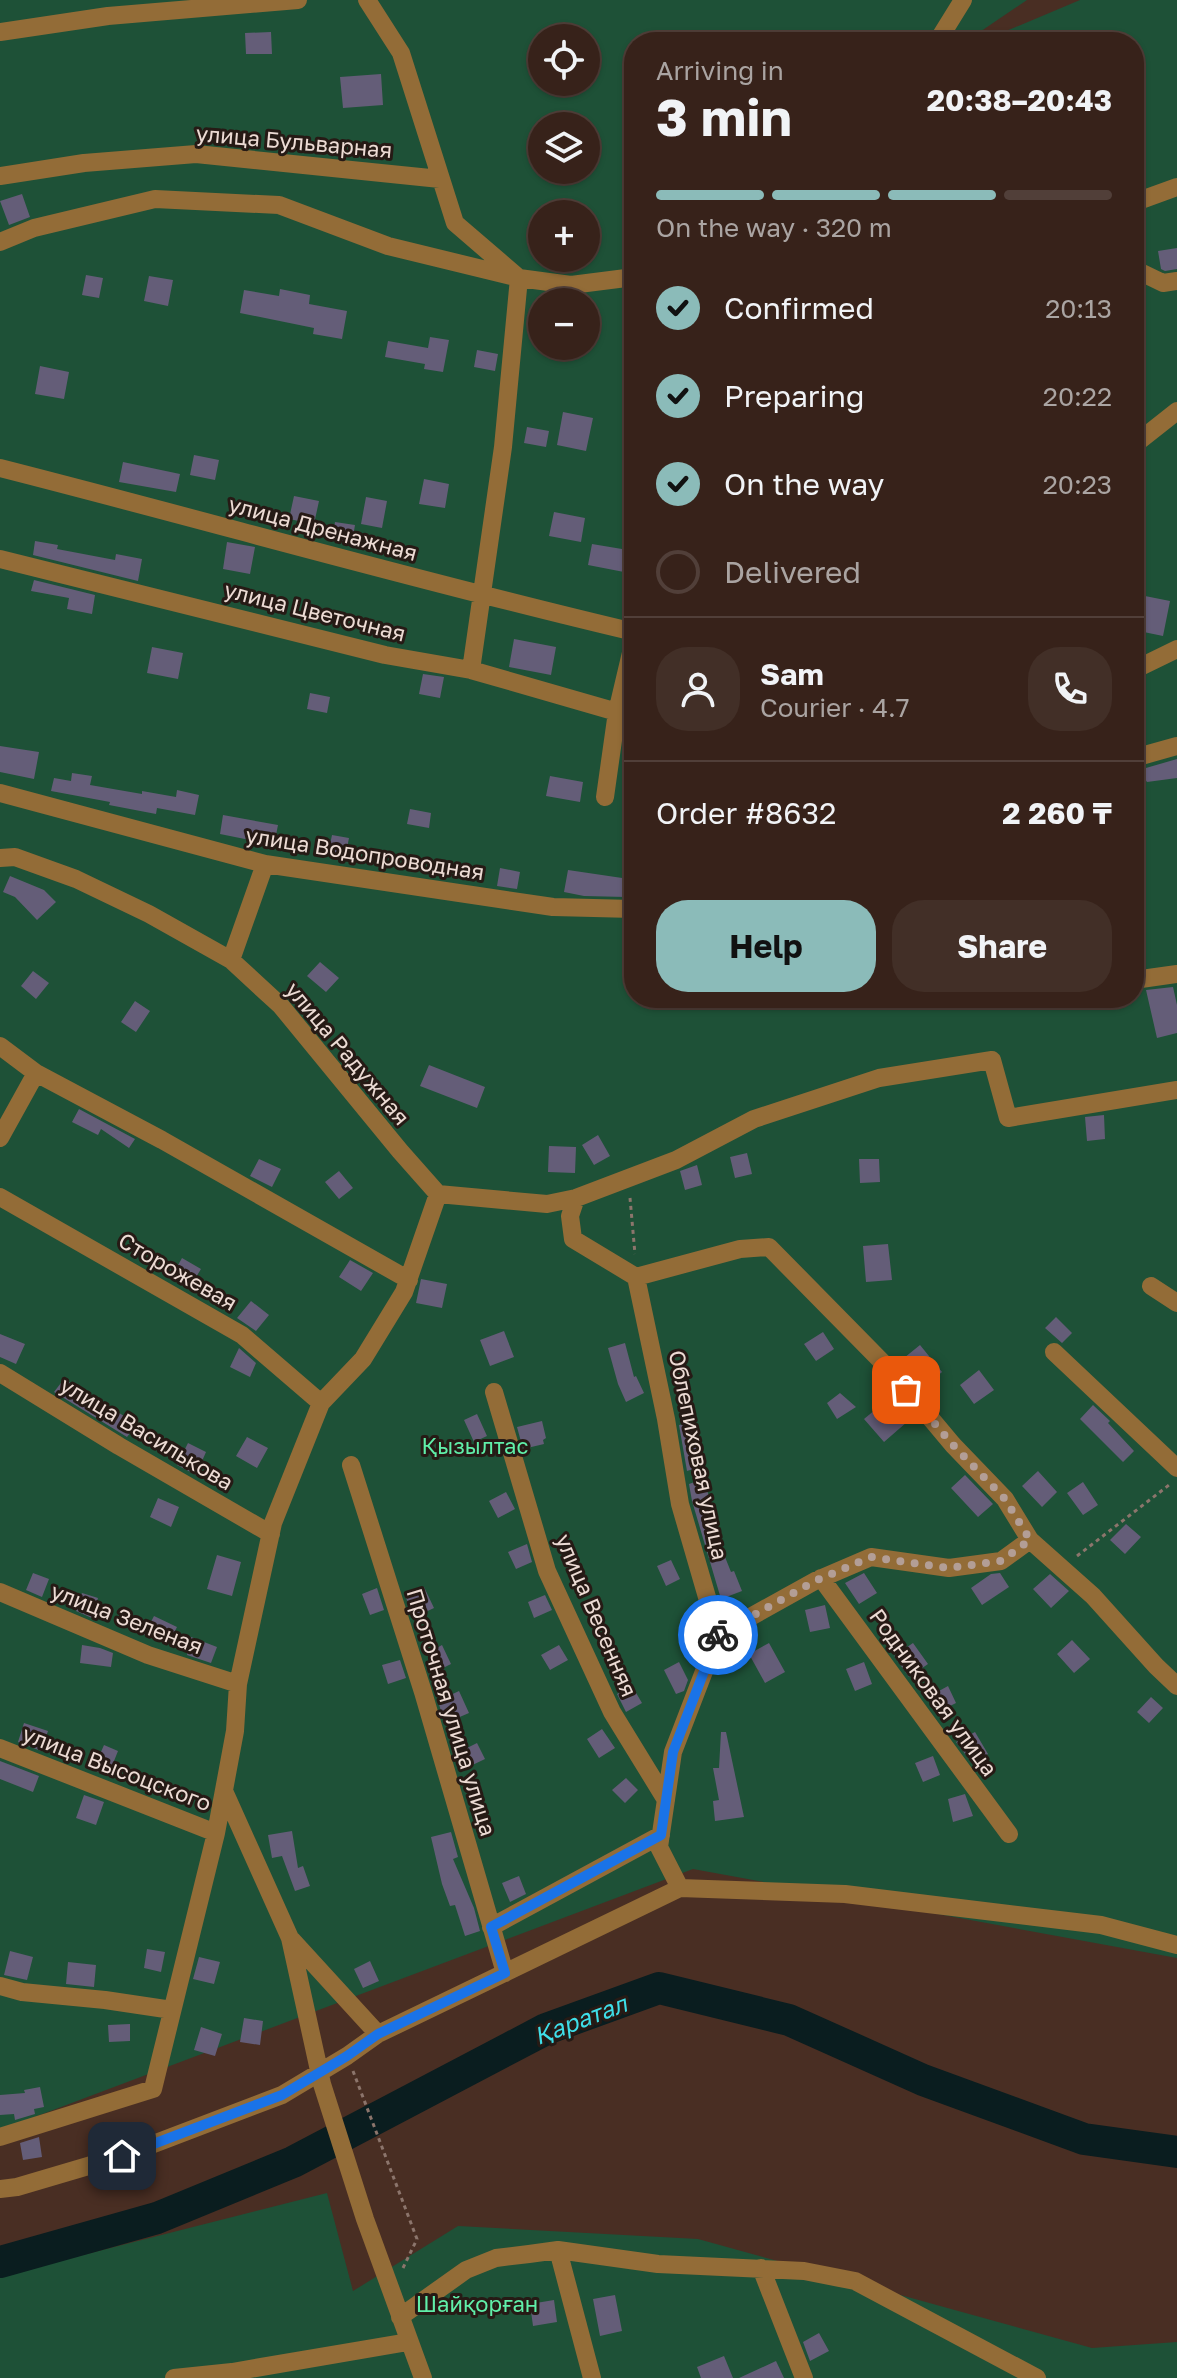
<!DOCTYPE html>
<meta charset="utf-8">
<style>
body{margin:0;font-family:"Golos Text",sans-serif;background:#422f27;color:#f1f3f6;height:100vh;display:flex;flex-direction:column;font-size:30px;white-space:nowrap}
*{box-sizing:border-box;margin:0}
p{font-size:26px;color:#aaa4a2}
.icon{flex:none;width:44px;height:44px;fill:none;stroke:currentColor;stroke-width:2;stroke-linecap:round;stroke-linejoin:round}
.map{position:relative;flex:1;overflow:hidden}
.drawer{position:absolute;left:624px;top:32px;width:520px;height:976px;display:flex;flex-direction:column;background:#37221a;border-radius:32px;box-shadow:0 2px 6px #0004,0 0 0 2px #513f39}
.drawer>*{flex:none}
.tools{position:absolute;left:528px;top:24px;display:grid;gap:16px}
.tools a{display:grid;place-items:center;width:72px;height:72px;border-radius:50%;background:#37221a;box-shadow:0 2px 6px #0004,0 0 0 2px #513f39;font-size:40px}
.pin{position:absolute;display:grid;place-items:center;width:68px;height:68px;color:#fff;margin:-34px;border-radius:16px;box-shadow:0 4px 12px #0006}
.courier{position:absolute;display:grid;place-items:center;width:80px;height:80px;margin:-40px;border:6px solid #1a73e8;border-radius:50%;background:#fff;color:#222;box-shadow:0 2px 10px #0007}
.head em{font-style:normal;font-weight:700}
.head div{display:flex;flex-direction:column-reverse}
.head{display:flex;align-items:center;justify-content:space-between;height:136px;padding:0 32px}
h1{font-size:52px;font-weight:700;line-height:60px}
.bar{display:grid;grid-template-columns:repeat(4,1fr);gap:12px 8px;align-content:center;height:96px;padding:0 32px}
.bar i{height:10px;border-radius:6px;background:#513f39}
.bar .current{background:#8bbbb9}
.bar p{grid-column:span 4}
.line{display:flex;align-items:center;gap:20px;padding:0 32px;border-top:2px solid #513f39}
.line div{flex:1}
.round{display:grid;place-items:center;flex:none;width:84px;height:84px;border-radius:32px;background:#422f27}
ol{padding:0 32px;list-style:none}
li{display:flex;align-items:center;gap:24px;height:88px}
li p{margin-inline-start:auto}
li .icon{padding:8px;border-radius:50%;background:#8bbbb9;color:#111;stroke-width:4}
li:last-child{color:#aaa4a2}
li i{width:44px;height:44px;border:4px solid #513f39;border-radius:50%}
.cta{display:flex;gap:16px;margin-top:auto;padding:16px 32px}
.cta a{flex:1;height:92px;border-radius:32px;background:#8bbbb9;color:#111;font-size:32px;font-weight:700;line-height:92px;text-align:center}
.cta a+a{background:#422f27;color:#f1f3f6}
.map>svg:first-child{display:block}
.green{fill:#1e5137;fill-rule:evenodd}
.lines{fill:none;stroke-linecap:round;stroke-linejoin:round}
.river{stroke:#0a1d1f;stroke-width:32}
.building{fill:#645d78}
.path{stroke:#8c756c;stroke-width:3;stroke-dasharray:4 4;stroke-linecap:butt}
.minor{stroke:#936c37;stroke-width:18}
.done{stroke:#b39e96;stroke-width:8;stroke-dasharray:0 14.4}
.route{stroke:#1a73e8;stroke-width:10}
.labels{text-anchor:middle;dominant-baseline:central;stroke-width:6;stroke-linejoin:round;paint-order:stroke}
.street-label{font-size:22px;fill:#ecdbd4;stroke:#261a15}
.park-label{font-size:22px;fill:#60efa9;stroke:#261a15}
.water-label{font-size:24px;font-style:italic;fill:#3edee8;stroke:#261a15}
</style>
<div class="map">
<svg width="1177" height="2378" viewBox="0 0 1177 2378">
<rect width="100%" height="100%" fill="#492e23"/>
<path class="green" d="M0 0H1027L965 42H634V998H1134V42H980L1080 0H1177V1958L693 1869 0 2130ZM542 38H586V82H542ZM542 126H586V170H542ZM542 214H586V258H542ZM542 302H586V346H542Z
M327 2193 353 2291 458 2226 698 2239 1092 2348 1177 2342V2378H0V2276Z"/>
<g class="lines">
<path class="river" d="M0 2262 157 2218 293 2162 546 2029 659 1988 789 2020 923 2080 1084 2139 1177 2152"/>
</g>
<path class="building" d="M271 32 272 54H246L245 33Z
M381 74 383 105 343 108 340 77Z
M22 194 30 217 9 225 0 201Z
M1177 248V269L1165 271 1161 269 1158 251Z
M86 275 103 278 99 298 82 295Z
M149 276 173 280 168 306 144 301Z
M280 289 310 295 309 304 347 311 342 339 313 334 314 328 240 313 244 290 279 296Z
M430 337 449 340 443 372 424 369 425 364 385 357 388 341 428 348Z
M477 350 498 354 495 371 474 367Z
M40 366 69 372 64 399 35 394Z
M563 412 593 418 586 451 557 445Z
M527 427 549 431 546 447 524 443Z
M194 455 219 460 215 480 190 475Z
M123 462 180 474 176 492 119 482Z
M424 479 449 484 445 508 419 504Z
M294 496 319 501 314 524 289 519Z
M366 497 387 501 382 528 361 524Z
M554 512 585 518 581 542 549 536Z
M335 522 355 525 352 543 332 539Z
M35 541 58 545 57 549 115 560 116 554 142 559 138 581 33 555Z
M227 542 255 547 250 574 223 569Z
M592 544 628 550 624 572 588 565Z
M34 580 95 595 92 614 67 609 69 598 31 591Z
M1140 595 1170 601 1163 636 1134 630Z
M514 639 556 647 551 675 509 667Z
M152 647 183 653 178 679 147 673Z
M423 674 444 677 440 698 419 694Z
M310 693 330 697 327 713 307 709Z
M0 746 39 752 34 779 0 772Z
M1177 759V778L1147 782 1139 770Z
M72 773 92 776 90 785 142 794V791L176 797 177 790 199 795 195 815 157 808 156 814 109 805 110 802 51 791 54 778 71 781Z
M550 776 583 782 580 802 546 796Z
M410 809 431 813 429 828 407 824Z
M223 815 278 825 274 845 220 834Z
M332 835 349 838 345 858 328 854Z
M500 868 520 872 517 889 497 886Z
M568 870 629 879 626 897 584 896 564 892Z
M10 876 44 890 56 902 37 920 15 897 3 892Z
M320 962 339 978 326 992 307 976Z
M33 971 49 983 36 999 21 986Z
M1173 987 1177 1005V1033L1157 1038 1146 990Z
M135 1001 150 1011 136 1032 121 1022Z
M429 1065 485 1087 477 1108 420 1086Z
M79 1109 135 1139 129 1148 101 1129 98 1135 72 1122Z
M1104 1115 1105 1139 1087 1141 1085 1117Z
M598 1135 610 1156 594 1165 582 1145Z
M549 1146 576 1147 575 1173 548 1172Z
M747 1153 752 1174 735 1178 730 1157Z
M259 1159 281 1169 272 1187 250 1176Z
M859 1159H879L880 1182 860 1183Z
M697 1165 702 1185 685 1190 680 1171Z
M339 1171 353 1188 339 1199 325 1182Z
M888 1244 892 1280 866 1282 863 1246Z
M182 1258 201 1269 190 1287 172 1276Z
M350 1260 373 1273 361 1291 339 1277Z
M421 1279 447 1284 442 1308 416 1303Z
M251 1301 269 1315 256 1331 237 1318Z
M1056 1317 1072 1333 1062 1343 1045 1328Z
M504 1331 514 1357 490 1366 480 1340Z
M823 1332 834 1349 816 1361 804 1344Z
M0 1334 25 1344 16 1364 0 1357Z
M625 1343 634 1377 636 1376 644 1393 626 1402 618 1384 608 1348Z
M920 1345 942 1372 922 1389 899 1362Z
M239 1348 256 1363 250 1377 230 1367Z
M979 1370 994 1390 974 1404 960 1385Z
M64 1379 137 1424 127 1437 54 1392Z
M840 1393 856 1407 837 1419 827 1403Z
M887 1400 907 1422 884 1442 864 1419Z
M1093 1405 1110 1421 1108 1423 1134 1451 1123 1462 1080 1419Z
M477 1414 487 1436 474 1442 464 1420Z
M542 1421 546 1438 543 1440 544 1444 523 1449 517 1427Z
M691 1423 703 1466 687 1471 679 1425Z
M247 1437 268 1448 257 1468 236 1456Z
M188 1443 206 1452 196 1475 177 1465Z
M1038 1471 1057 1492 1042 1507 1022 1486Z
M965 1475 993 1504 978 1517 951 1488Z
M703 1479 709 1496 705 1497 717 1537 731 1572 734 1571 742 1591 721 1599 692 1501 689 1484Z
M1083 1482 1098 1505 1083 1515 1067 1493Z
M506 1492 515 1509 498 1518 489 1501Z
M158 1498 179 1507 171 1527 150 1517Z
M1126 1524 1141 1537 1125 1554 1110 1540Z
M527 1544 532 1562 516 1569 508 1552Z
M217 1555 241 1562 232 1596 207 1589Z
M671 1560 680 1579 666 1586 657 1566Z
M33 1573 49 1579 42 1597 26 1590Z
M864 1573 877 1593 859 1604 845 1583Z
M1000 1573 1009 1587 982 1605 971 1588 991 1574Z
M1050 1574 1069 1591 1051 1608 1033 1589Z
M424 1587 434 1608 415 1617 405 1596Z
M377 1588 384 1610 370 1615 362 1594Z
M82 1593 98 1598 92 1618 76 1611Z
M545 1595 552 1610 534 1618 528 1602Z
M825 1605 830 1628 810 1632 805 1610Z
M154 1616 177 1627 169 1643 144 1635Z
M191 1637 217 1647 211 1663 187 1655Z
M1072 1640 1090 1659 1074 1673 1057 1654Z
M769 1643 785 1672 765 1683 749 1654Z
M913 1643 928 1664 909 1677 894 1656Z
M82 1645 100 1648 113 1653 111 1667 80 1663Z
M442 1645 451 1664 437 1671 428 1653Z
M559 1645 568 1660 550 1670 541 1655Z
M400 1660 406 1678 388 1684 382 1665Z
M679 1662 688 1680 684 1691 676 1694 664 1670Z
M864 1662 872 1684 855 1691 846 1669Z
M632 1686 642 1703 626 1712 617 1694Z
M948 1686 956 1703 936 1713 928 1697Z
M459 1691 469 1713 448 1722 447 1720 444 1721 438 1701Z
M1151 1697 1163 1708 1149 1723 1137 1712Z
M24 1723 48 1731 41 1751 18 1742Z
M602 1729 615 1748 599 1758 587 1739Z
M721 1732H726L744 1817 715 1821 713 1801 719 1800 713 1768H719Z
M975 1732 988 1754 972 1763 956 1742Z
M477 1743 485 1759 462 1770 455 1754Z
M104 1745 118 1751 108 1776 93 1770Z
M933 1756 940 1775 923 1782 915 1763Z
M0 1761 39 1776 33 1792 0 1779Z
M626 1778 638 1790 625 1803 612 1790Z
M965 1794 973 1816 953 1822 948 1799Z
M84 1795 104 1802 96 1825 76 1818Z
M292 1831 298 1868 303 1866 310 1886 295 1891 282 1856 272 1858 268 1835Z
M451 1832 458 1857 453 1859 474 1908 480 1931 465 1936 455 1905 450 1906 442 1884 431 1837Z
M519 1876 526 1894 510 1902 502 1883Z
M147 1949 165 1952 161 1972 144 1968Z
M10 1951 33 1957 27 1980 4 1975Z
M199 1957 220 1962 214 1984 193 1979Z
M370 1961 379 1981 363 1988 354 1969Z
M68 1962 96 1965 94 1987 66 1984Z
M244 2018 263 2021 260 2045 240 2042Z
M130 2024V2041L109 2042 108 2025Z
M201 2027 222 2034 215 2056 194 2050Z
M40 2087 44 2107 34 2109 35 2114 15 2120 14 2114 0 2115V2095L25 2093 24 2090Z
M39 2137 42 2157 23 2160 20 2143Z
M615 2295 622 2331 600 2336 593 2299Z
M554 2300 557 2322 533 2326 530 2304Z
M819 2333 829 2351 810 2361 803 2342Z
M724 2356 733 2378H701L697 2367Z
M776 2361 784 2378H739Z"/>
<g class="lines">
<path class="path" d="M630 1198 635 1254
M1077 1556 1169 1485
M353 2071 417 2239 403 2268"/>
<path class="minor" d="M367 0 401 53 455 223 519 278 503 447 471 670
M0 32 108 16 298 0
M937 42 963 0
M0 176 84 163 196 154 440 179
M1134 207 1141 200 1177 187
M0 242 34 228 155 199 279 205 388 246 519 278 571 285 634 277
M1134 269 1163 283 1177 281
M1134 445 1177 411
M0 468C212 522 421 582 634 632
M0 559 385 655 471 670 617 712
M1134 670 1177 649
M1134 758 1177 746
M0 793 265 864 553 907 634 909
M605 797 617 712 634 640
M0 858 15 857 76 879 149 914 231 960 281 1006 400 1151 438 1194 547 1204 576 1198 676 1160 754 1119 879 1078 992 1060 1008 1118 1177 1090
M231 960 265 864
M1134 980 1177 974
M0 1046 36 1073 162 1140 409 1280
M0 1138 36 1073
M0 1197 242 1335 321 1403
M576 1198 570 1216 573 1239 636 1277 666 1419 680 1504 718 1635 673 1752 659 1847 680 1888
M636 1277 740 1249 769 1247 891 1371 953 1445 1005 1499 1030 1540 1093 1596 1156 1666 1177 1686
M1151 1286 1177 1303
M1054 1352 1177 1468
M0 1373 119 1446 271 1534
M494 1392 547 1571 612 1712 666 1800
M351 1465 423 1692 505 1973
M821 1578 1009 1834
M0 1592 148 1655 238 1684
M718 1635 815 1581 871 1557 949 1568 1001 1561 1030 1540
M0 1748 216 1833
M224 1791 290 1938 322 2084 365 2219 423 2378
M491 1927 661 1835
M292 1940 378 2034
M0 1986 22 1992 105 2000 172 2010
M0 2137 153 2089 216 1833 235 1731 238 1684 273 1523 321 1403 363 1359 404 1292 438 1194
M0 2189 17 2187 122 2156 282 2095 347 2056 378 2034 680 1888 845 1894 1101 1925 1177 1945
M558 2250 592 2378
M761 2268 804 2378
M400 2317 466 2270 496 2258 529 2254 558 2250 658 2264 804 2271 855 2281 1037 2378
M174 2378 232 2372 408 2342"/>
</g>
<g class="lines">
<path class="done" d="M718 1635 815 1581 871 1557 949 1568 1001 1561 1030 1540 1005 1499 953 1445 906 1390"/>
<path class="route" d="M122 2156 282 2095 347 2056 378 2034 505 1973 491 1927 661 1835 673 1752 718 1635"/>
</g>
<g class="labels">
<g class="street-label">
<text transform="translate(294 141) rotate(5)">улица Бульварная</text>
<text transform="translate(323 528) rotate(15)">улица Дренажная</text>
<text transform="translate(315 611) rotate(14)">улица Цветочная</text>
<text transform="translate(365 853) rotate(9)">улица Водопроводная</text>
<text transform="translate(348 1053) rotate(50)">улица Радужная</text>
<text transform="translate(178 1271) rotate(30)">Сторожевая</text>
<text transform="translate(147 1433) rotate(31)">улица Василькова</text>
<text transform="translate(699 1455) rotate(78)">Облепиховая улица</text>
<text transform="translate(597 1615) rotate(67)">улица Весенняя</text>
<text transform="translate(127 1618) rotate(21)">улица Зеленая</text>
<text transform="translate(934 1692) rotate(54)">Родниковая улица</text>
<text transform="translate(452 1712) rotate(73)">Проточная улица улица</text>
<text transform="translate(117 1768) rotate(21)">улица Высоцского</text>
</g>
<g class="park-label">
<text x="475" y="1445">Қызылтас</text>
<text x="477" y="2303">Шайқорған</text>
</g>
<g class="water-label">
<text transform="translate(580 2019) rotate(-21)">Қаратал</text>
</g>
</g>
</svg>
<div class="tools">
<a><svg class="icon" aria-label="locate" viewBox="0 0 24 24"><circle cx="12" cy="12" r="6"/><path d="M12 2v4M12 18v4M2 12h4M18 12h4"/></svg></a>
<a><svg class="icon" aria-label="layers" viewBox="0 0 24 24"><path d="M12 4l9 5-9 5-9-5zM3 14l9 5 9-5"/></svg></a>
<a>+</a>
<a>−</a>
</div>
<div class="pin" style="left:906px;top:1390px;background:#ea580c"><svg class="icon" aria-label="bag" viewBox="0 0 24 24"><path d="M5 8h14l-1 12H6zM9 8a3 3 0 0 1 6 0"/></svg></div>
<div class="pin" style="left:122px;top:2156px;background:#1f2937"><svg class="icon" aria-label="home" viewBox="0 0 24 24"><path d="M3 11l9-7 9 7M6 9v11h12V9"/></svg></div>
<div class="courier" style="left:718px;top:1635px"><svg class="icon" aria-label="bike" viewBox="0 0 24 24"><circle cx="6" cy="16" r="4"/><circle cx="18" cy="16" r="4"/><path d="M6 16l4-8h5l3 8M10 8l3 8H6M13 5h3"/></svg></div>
<section class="drawer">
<div class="head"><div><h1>3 min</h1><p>Arriving in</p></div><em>20:38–20:43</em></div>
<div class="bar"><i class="current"></i><i class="current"></i><i class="current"></i><i></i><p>On the way · 320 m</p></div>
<ol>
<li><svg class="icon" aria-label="check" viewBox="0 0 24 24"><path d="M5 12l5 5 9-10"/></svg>Confirmed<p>20:13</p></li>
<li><svg class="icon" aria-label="check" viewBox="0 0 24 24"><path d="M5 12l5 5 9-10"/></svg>Preparing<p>20:22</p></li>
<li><svg class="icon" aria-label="check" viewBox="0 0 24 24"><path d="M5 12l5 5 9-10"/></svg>On the way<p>20:23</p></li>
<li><i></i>Delivered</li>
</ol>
<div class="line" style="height:144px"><a class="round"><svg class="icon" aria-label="person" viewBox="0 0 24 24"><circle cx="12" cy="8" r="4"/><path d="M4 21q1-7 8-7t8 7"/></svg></a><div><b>Sam</b><p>Courier · 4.7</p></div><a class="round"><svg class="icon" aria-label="phone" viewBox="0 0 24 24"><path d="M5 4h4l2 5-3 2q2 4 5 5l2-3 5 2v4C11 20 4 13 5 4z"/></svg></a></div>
<div class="line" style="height:104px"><div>Order #8632</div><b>2 260 ₸</b></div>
<div class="cta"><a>Help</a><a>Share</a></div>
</section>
</div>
